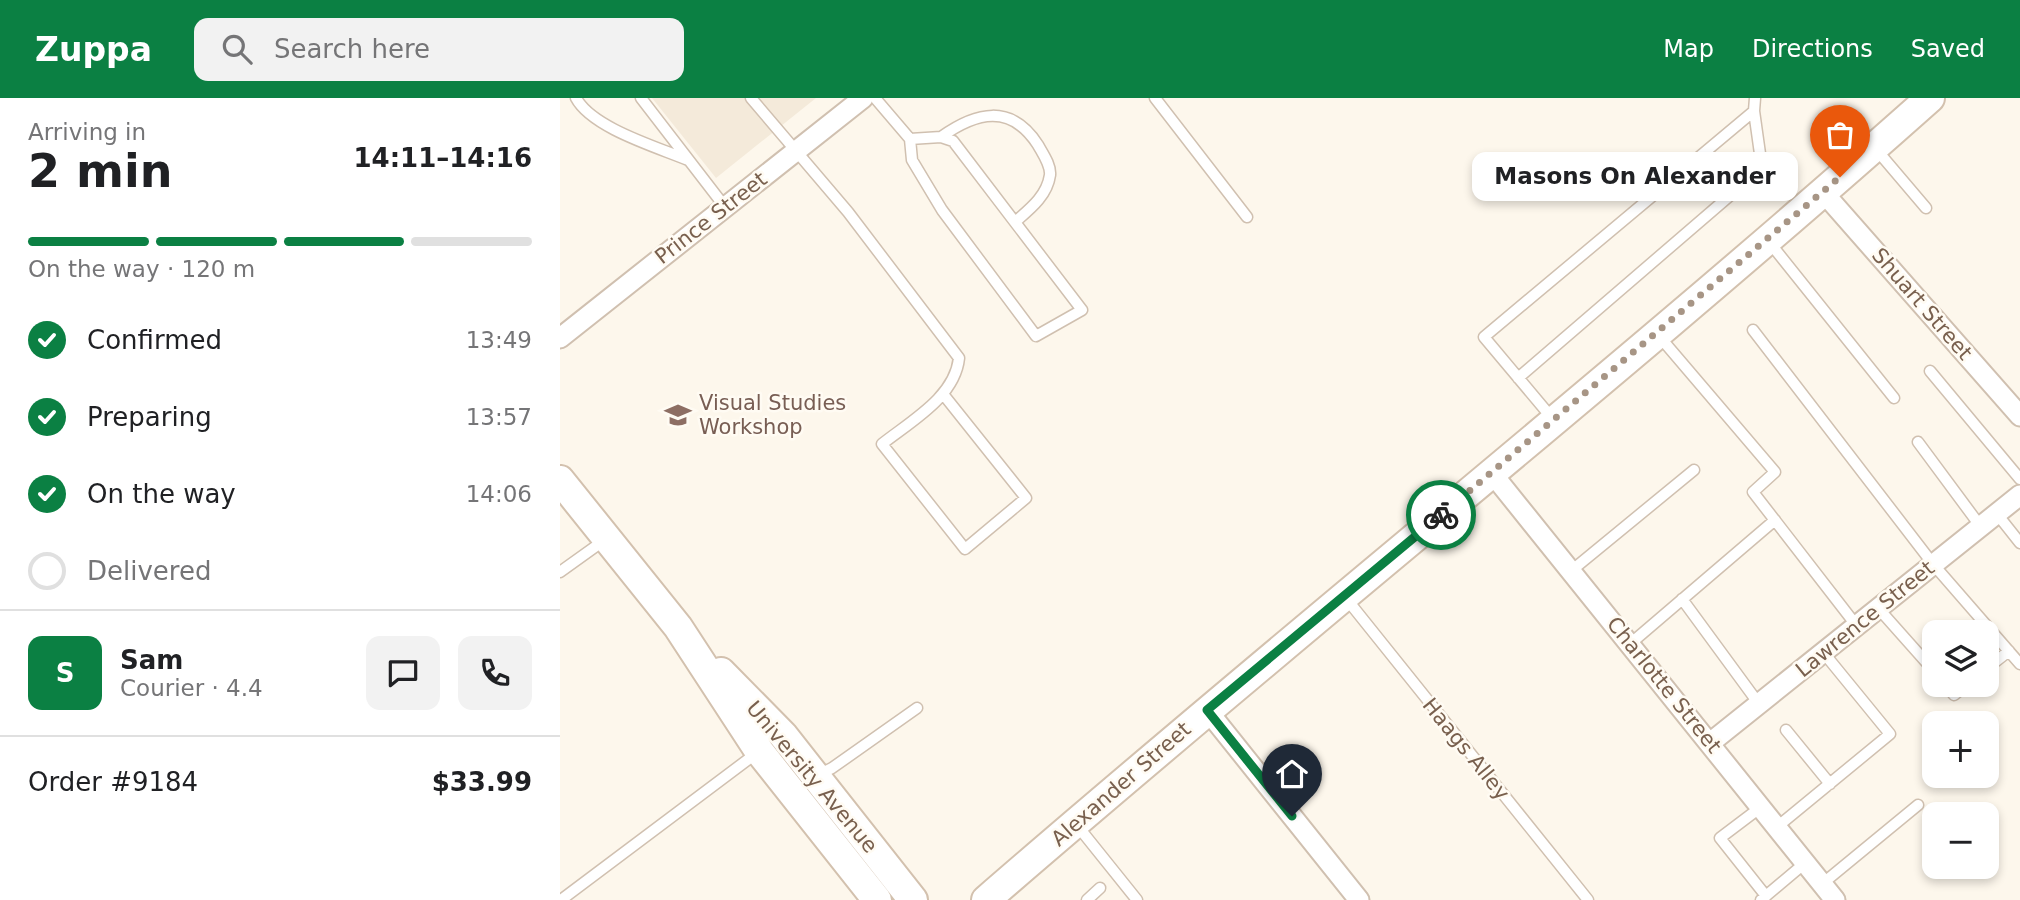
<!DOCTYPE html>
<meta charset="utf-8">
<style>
body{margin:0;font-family:"DejaVu Sans",sans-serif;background:#f2f2f2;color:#202124;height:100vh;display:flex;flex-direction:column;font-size:26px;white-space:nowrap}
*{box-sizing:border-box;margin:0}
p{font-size:23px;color:#757577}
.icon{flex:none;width:38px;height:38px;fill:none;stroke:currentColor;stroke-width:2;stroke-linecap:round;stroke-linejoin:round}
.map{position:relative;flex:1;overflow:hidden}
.drawer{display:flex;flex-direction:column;background:#fff;width:560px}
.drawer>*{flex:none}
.fabs{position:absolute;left:1362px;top:522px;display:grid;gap:14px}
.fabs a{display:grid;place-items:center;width:77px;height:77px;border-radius:14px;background:#fff;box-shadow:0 4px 10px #0003;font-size:35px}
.pin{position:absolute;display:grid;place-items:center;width:60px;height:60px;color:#fff;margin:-72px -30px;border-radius:50% 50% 50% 0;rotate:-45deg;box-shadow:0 0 7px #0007}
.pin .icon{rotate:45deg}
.courier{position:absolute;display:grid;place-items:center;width:70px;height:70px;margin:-35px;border:5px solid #0b8043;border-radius:50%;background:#fff;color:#222;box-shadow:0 2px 9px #0007}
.bubble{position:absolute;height:49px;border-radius:14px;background:#fff;box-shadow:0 4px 10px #0003;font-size:23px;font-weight:600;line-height:49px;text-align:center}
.summary em{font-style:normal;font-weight:600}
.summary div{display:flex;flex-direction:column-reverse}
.summary{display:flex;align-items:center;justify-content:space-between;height:119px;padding:0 28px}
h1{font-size:46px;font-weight:600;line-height:52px}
.bar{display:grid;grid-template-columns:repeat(4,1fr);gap:10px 7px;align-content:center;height:84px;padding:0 28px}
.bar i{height:9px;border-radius:5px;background:#e0e0e0}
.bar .current{background:#0b8043}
.bar p{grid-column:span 4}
.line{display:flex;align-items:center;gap:18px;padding:0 28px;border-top:2px solid #e0e0e0}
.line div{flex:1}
.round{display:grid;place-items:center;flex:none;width:74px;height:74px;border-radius:14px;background:#f2f2f2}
ol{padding:0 28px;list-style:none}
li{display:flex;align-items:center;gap:21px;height:77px}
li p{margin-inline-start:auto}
li .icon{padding:7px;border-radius:50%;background:#0b8043;color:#fff;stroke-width:4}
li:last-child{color:#757577}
li i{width:38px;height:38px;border:4px solid #e0e0e0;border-radius:50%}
header{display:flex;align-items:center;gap:42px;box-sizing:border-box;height:98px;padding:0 35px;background:#0b8043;color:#fff}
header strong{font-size:33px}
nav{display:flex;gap:38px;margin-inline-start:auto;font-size:24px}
.search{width:490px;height:63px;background:#f2f2f2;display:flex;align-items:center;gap:18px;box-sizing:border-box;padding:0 24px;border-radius:14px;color:#757577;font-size:26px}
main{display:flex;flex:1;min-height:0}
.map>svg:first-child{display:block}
.residential{fill:#f4eada}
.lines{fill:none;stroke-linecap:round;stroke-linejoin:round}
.lane-casing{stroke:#d0c0b0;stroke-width:13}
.street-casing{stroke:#d0c0b0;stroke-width:23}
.secondary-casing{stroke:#d3c1ae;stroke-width:32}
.lane{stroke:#fff;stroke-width:10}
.street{stroke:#fff;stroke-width:19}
.secondary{stroke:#fff;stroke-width:28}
.done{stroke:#a79585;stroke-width:7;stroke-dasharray:0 12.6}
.route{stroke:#0b8043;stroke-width:9}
.labels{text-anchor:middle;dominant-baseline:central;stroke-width:5;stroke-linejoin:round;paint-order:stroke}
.street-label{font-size:21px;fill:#79604e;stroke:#fffbf3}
.education-label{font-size:21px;fill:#785e54;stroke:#fffbf3;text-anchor:start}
</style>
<header>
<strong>Zuppa</strong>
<div class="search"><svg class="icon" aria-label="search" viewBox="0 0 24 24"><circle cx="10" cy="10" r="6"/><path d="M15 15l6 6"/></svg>Search here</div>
<nav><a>Map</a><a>Directions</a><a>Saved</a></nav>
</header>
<main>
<section class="drawer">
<div class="summary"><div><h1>2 min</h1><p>Arriving in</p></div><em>14:11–14:16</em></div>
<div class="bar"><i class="current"></i><i class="current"></i><i class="current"></i><i></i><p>On the way · 120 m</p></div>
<ol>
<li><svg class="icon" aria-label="check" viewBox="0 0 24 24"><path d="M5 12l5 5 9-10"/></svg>Confirmed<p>13:49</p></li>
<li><svg class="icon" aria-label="check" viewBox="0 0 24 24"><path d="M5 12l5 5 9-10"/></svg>Preparing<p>13:57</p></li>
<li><svg class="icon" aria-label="check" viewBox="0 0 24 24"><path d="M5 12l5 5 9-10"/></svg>On the way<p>14:06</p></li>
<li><i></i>Delivered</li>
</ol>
<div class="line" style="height:126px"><b class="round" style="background:#0b8043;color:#fff">S</b><div><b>Sam</b><p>Courier · 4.4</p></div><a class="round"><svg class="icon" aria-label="chat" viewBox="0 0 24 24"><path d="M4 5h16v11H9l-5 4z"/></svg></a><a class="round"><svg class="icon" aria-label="phone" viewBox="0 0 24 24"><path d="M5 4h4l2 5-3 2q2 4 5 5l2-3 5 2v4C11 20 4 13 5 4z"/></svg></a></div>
<div class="line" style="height:91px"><div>Order #9184</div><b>$33.99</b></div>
</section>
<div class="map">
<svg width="1460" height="802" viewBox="0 0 1460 802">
<rect width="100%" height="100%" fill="#fdf7ec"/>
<path class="residential" d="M92 0H256L156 80Z"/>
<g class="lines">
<g class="lane-casing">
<path id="lane" d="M16 0C32 30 97 49 128 62
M81 0 165 109
M191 0 288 114 399 260C395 299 351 323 322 346L405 451 466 400 383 296
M315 0 350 41 352 62 382 112 476 238 522 212 393 43 381 39 350 41
M595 0 687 119
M381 39C416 14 451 5 478 47 483 56 491 67 490 77 487 98 470 111 455 124
M1315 50 1366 110
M1210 145 1334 300
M1193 232 1373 466 1460 566
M1099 238 1215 374 1193 394 1296 527
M1370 273 1460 381
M958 280 1202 70 1194 13 1195 0
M992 320 924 239 1194 13
M1358 344 1421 429
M1437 416 1460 445
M1011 473 1134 372
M0 474 46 441
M785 499 1028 802
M1122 501 1199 606
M1318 510 1374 573
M1070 546 1215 422
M1426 571 1449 553
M1385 586 1394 597 1408 586
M1226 632 1270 686
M256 678 272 670 357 610
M1201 709 1160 740 1206 798
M516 726 577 802
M1217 729 1330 636 1263 554
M1262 786 1358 707
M1 802 198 654
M527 802 540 790
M1201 802 1245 765"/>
</g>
<g class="street-casing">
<path id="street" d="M1263 94 1460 318
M0 240 303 0
M931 374 1275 802
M647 612 799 802
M1150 645 1460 397"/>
</g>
<g class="secondary-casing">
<path id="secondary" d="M0 382 118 529 199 653 317 802
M161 574 223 637 353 802
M426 802C738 531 1061 275 1370 0"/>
</g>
<use href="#lane" class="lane"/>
<use href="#street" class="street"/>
<use href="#secondary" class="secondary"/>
</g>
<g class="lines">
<path class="done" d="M881 417 1280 79"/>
<path class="route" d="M732 718 647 612 881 417"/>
</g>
<defs>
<g id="university-bare" transform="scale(2.1)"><path d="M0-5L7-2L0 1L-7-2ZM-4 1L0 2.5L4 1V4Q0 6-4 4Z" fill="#8d6e63" stroke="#fffbf3" stroke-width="2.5" paint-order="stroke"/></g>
</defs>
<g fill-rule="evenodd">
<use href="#university-bare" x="118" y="317"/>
</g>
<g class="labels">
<g class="street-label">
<text transform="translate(151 120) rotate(-38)">Prince Street</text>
<text transform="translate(1362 206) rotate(49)">Shuart Street</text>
<text transform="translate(1305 521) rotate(-39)">Lawrence Street</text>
<text transform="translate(1104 587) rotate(51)">Charlotte Street</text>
<text transform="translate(906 651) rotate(51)">Haags Alley</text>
<text transform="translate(252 679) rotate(50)">University Avenue</text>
<text transform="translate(561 686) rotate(-41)">Alexander Street</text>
</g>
<g class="education-label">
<text x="139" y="305">Visual Studies<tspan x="139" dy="24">Workshop</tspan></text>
</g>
</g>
</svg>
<div class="fabs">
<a><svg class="icon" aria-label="layers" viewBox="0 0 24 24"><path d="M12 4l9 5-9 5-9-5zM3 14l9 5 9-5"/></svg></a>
<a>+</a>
<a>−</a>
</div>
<div class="pin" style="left:1280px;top:79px;background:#ea580c"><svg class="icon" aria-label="bag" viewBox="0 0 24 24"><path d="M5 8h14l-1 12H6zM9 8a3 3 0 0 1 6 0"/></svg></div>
<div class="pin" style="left:732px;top:718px;background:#1f2937"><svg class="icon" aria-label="home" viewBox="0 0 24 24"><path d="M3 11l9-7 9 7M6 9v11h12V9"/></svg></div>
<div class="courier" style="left:881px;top:417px"><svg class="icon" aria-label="bike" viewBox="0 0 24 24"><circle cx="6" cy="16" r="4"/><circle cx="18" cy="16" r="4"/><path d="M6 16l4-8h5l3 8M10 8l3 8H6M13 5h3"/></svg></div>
<div class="bubble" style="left:912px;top:54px;width:326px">Masons On Alexander</div>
</div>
</main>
